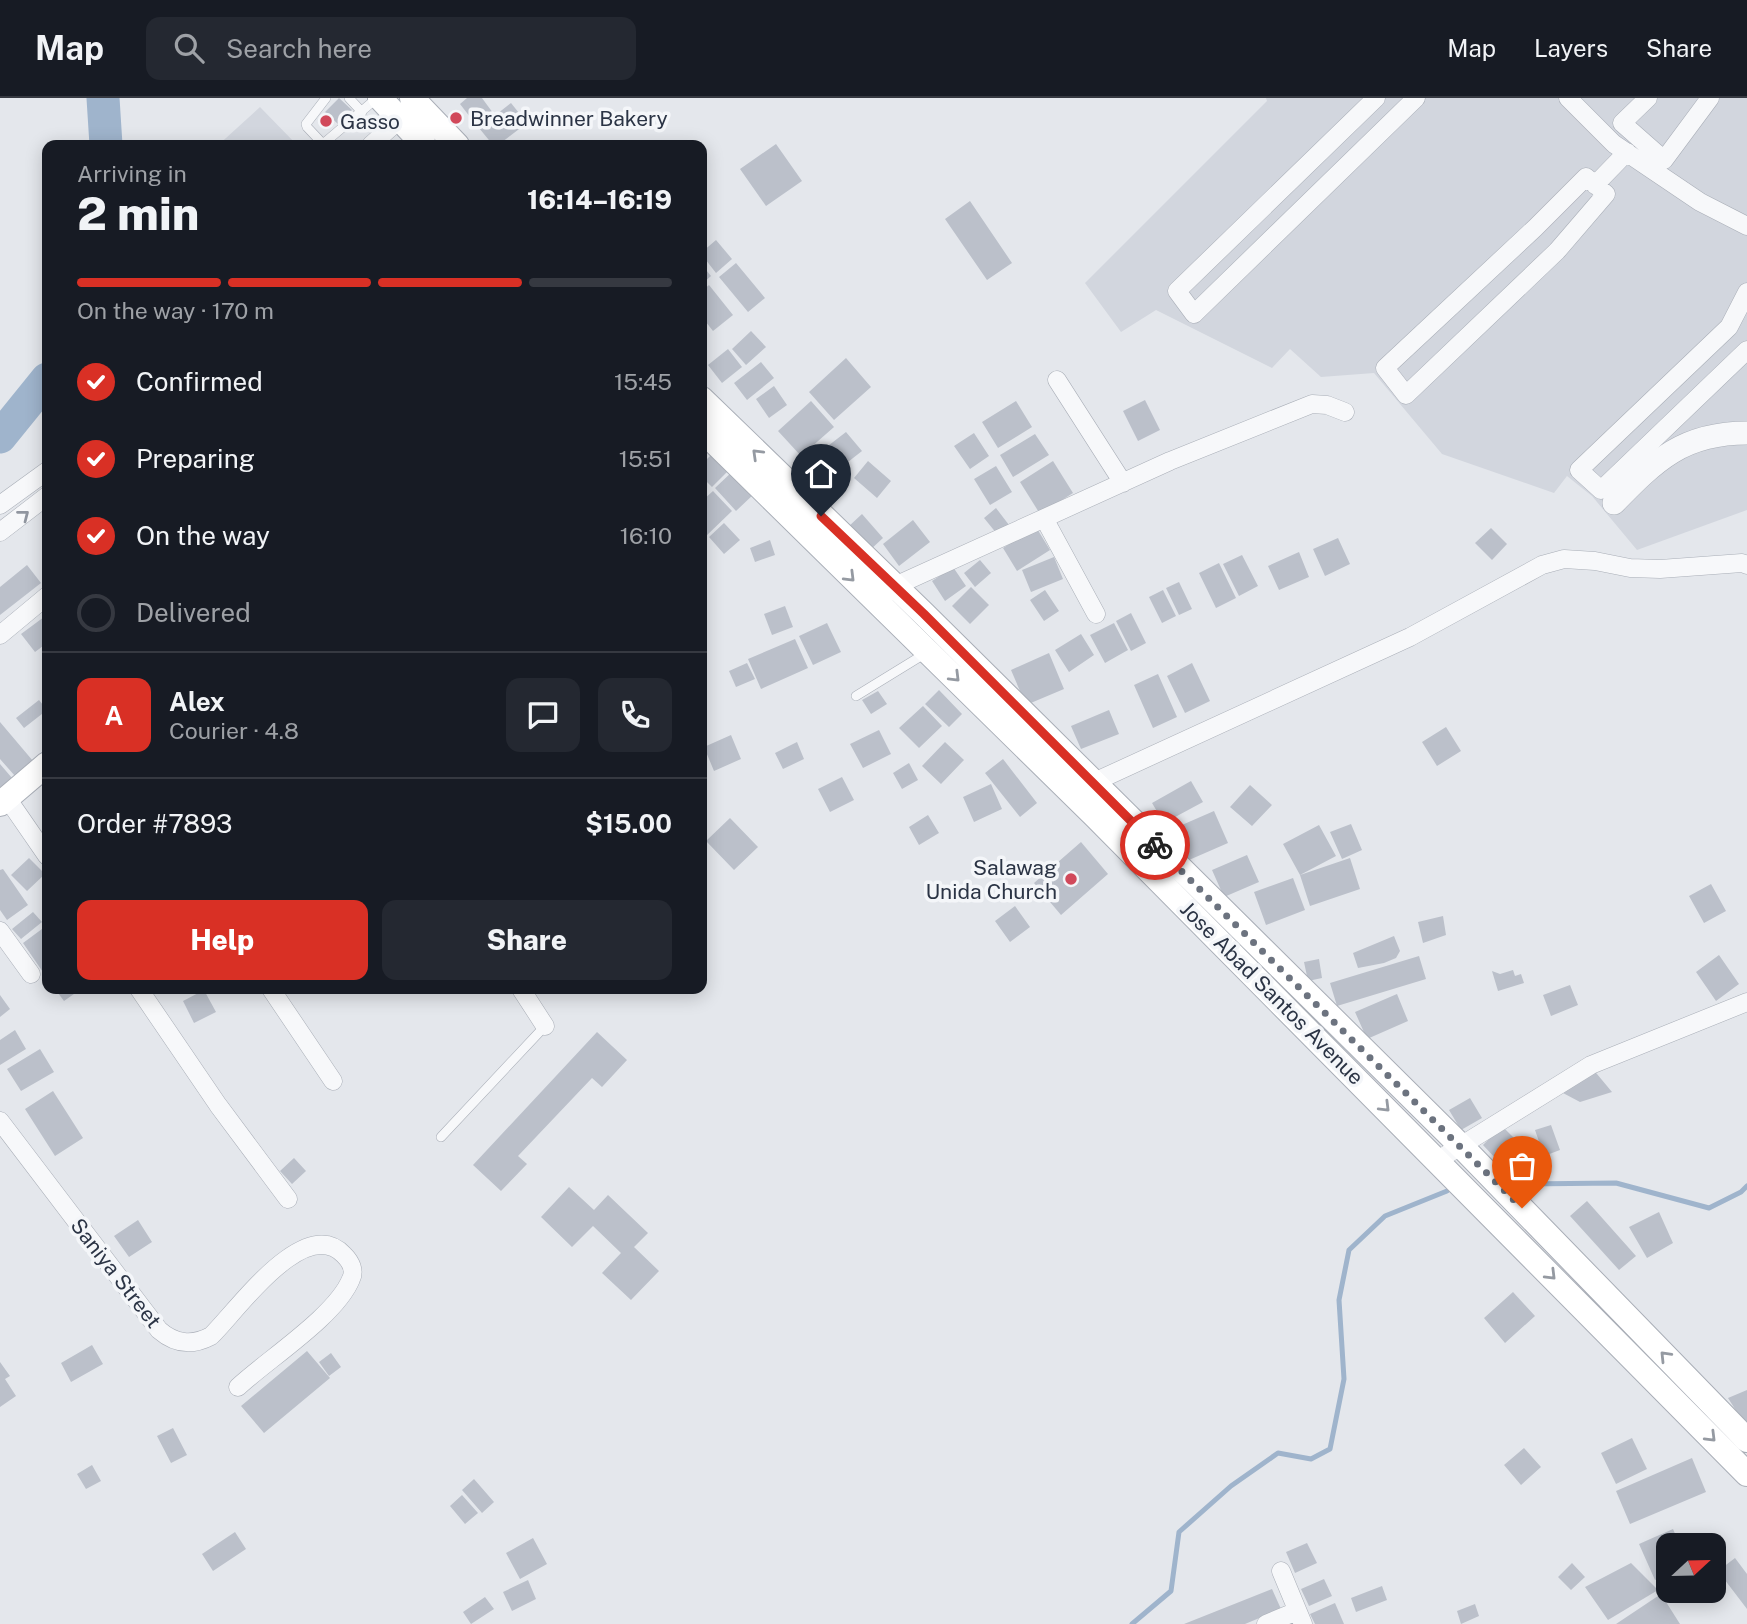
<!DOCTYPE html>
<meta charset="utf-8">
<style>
body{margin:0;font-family:"Public Sans",sans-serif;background:#242831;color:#f1f3f6;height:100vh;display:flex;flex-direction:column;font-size:26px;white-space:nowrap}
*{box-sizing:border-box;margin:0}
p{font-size:23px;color:#9ea1a6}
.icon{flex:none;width:38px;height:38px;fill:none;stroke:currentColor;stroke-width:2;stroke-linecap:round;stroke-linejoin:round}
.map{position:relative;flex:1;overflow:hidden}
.side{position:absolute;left:42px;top:42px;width:665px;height:854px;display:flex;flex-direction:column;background:#171b24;border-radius:14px;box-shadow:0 4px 18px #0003}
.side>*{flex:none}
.needle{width:46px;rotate:68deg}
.fabs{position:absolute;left:1656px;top:1435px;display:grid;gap:14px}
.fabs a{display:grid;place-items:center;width:70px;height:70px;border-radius:14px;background:#171b24;box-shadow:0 4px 18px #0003;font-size:35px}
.pin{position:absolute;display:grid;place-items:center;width:60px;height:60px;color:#fff;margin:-72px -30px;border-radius:50% 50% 50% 0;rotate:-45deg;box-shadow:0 0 7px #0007}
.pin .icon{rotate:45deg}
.courier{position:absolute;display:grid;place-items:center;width:70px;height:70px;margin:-35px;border:5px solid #d93025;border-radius:50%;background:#fff;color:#222;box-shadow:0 2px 9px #0007}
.head em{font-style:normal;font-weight:800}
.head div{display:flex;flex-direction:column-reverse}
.head{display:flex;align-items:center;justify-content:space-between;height:119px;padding:0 35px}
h1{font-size:46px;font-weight:800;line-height:52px}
.bar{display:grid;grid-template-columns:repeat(4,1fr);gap:10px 7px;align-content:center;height:84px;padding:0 35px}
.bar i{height:9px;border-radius:5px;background:#363941}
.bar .selected{background:#d93025}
.bar p{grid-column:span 4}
.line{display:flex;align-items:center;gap:18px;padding:0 35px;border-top:2px solid #363941}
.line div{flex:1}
.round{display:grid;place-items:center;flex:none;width:74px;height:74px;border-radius:14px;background:#242831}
ol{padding:0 35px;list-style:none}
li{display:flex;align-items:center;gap:21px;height:77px}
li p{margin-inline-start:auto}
li .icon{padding:7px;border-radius:50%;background:#d93025;color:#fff;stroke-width:4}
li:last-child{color:#9ea1a6}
li i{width:38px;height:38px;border:4px solid #363941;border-radius:50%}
.button{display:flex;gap:14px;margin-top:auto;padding:14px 35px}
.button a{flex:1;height:80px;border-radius:14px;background:#d93025;color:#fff;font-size:28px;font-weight:800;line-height:80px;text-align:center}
.button a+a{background:#242831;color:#f1f3f6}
header{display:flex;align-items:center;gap:42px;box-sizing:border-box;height:98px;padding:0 35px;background:#171b24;border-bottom:2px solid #363941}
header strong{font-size:33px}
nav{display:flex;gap:38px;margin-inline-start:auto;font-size:24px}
.search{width:490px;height:63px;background:#242831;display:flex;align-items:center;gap:18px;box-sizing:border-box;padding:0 24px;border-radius:14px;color:#9ea1a6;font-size:26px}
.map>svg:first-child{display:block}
.built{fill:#d2d6de}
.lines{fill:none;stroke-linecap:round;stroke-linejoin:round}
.stream{stroke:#9fb4cc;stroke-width:5}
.river{stroke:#9fb4cc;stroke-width:33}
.building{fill:#bbc0ca}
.service-casing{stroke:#a9aeb7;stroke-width:10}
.minor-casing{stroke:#a9aeb7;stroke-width:19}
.tertiary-casing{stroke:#a9aeb7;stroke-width:24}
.secondary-casing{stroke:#a9aeb7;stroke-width:26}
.service{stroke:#f7f8fa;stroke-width:9}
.minor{stroke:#f7f8fa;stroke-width:18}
.tertiary{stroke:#f7f8fa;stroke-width:23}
.secondary{stroke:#fff;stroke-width:24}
.oneway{stroke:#959aa2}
.oneway2{stroke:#9196a0}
.done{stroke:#6c737f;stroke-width:7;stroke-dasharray:0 12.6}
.route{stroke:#d93025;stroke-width:9}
.poi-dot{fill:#d1495b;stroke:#f4f6f9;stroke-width:2.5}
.labels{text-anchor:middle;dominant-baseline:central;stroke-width:7;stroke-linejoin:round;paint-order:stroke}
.poi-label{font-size:21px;fill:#2b3445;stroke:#f4f6f9;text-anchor:start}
.street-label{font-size:21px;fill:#2b3445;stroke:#f4f6f9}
</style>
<header>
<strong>Map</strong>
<div class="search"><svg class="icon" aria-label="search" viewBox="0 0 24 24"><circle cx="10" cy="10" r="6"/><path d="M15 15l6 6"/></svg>Search here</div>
<nav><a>Map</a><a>Layers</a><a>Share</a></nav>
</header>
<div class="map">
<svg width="1747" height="1526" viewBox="0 0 1747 1526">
<rect width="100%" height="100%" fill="#e4e7ec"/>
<path class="built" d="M1266 0H1747V412L1637 452 1592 398 1567 378 1554 395 1442 356 1374 275 1321 279 1290 251 1272 270 1156 212 1121 234 1085 185 1267 3Z
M260 9 297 47H218L226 40Z"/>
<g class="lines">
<path class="stream" d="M1522 1086 1616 1085 1709 1110 1741 1094 1747 1088
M1132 1526 1171 1493 1179 1434 1231 1388 1278 1355 1311 1361 1330 1351 1344 1281 1339 1202 1349 1152 1385 1118 1447 1093"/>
<path class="river" d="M103 0 106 47
M0 339 47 281"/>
</g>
<path class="building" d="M339 0 352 12 338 26 325 14Z
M467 0H482L493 15 477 28 460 6Z
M511 5 527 25 498 47H493L479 30Z
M776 46 802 83 766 108 740 71Z
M970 103 1012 165 987 182 945 121Z
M716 142 732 161 716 175 702 157V154Z
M736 165 765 200 748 214 719 179Z
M702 167 711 178 702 186Z
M709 187 733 217 713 233 702 219V193Z
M751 233 766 249 746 267 732 251Z
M728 251 742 269 722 285 708 267Z
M846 260 871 289 834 322 809 294Z
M761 264 774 280 747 302 734 285Z
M774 288 787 307 769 320 756 301Z
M1145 302 1160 332 1138 343 1123 313Z
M811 303 834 329 801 358 778 333Z
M1016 303 1032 329 998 350 982 324Z
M846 334 862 353 839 371 824 351Z
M974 335 989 358 970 371 954 348Z
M1035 336 1049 357 1013 379 1000 357Z
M713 355 729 372 712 389 702 379V366Z
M819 356 834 375 811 393 796 374Z
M868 363 891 383 877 400 854 380Z
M1053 363 1073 395 1040 416 1020 384Z
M996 368 1012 394 990 407 974 381Z
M734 372 755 395 736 413 715 390Z
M713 393 732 413 705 439 702 436V403Z
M996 410 1009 427 997 436 984 420Z
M862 416 883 440 869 453 848 429Z
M913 422 930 444 899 468 883 446Z
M724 425 740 442 724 456 709 439Z
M1036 429 1050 452 1017 473 1003 450Z
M1491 430 1507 446 1492 462 1475 445Z
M1338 440 1350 466 1325 478 1313 451Z
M770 442 775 457 755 464 750 450Z
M1299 454 1309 479 1279 492 1268 468Z
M1242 457 1258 488 1239 498 1223 466Z
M1054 459 1063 481 1031 494 1022 472Z
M980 462 991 475 975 489 964 475Z
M1219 465 1236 500 1216 510 1199 475Z
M27 467 41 485 0 517V489Z
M953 469 966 488 945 503 932 483Z
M1179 484 1192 511 1179 517 1166 490Z
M971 489 989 507 970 526 952 508Z
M1045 492 1059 513 1044 523 1030 502Z
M1163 492 1176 518 1162 525 1149 499Z
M785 508 793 529 772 537 764 516Z
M1131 515 1146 545 1131 553 1116 523Z
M44 519 47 524V545L35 554 21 536Z
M827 525 841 554 813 567 799 538Z
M1114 525 1128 552 1105 565 1090 537Z
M1081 536 1094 557 1069 574 1055 552Z
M795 541 808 570 761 591 748 561Z
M1049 555 1064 591 1026 607 1011 572Z
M747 565 755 581 736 589 729 573Z
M1192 565 1210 603 1185 615 1167 578Z
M1158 576 1177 619 1153 630 1134 587Z
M939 592 962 616 949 629 925 606Z
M878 593 887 606 871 616 862 602Z
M39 602 47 612 24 630 16 620Z
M923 608 942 628 919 650 899 630Z
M1109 612 1119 636 1081 651 1071 628Z
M0 624 33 663 15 678 0 661Z
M1446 629 1461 653 1437 668 1422 644Z
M879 632 891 656 863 670 850 646Z
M731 637 741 661 714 673 704 649Z
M797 644 804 661 783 671 775 655Z
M945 644 964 662 941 686 922 668Z
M1003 661 1037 705 1020 719 985 675Z
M909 665 918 682 902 691 893 675Z
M0 666 12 680 0 690Z
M842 679 854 702 830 714 818 691Z
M1191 683 1203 704 1164 725 1152 705Z
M991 686 1002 711 974 724 963 699Z
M1250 687 1272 707 1252 728 1230 709Z
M1214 713 1228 745 1189 762 1175 730Z
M928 717 939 735 919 747 909 729Z
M730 720 758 749 734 772 706 743Z
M1351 726 1362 752 1342 761 1330 734Z
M1319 727 1336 758 1300 777 1283 746Z
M1081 744 1108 776 1061 817 1034 785Z
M1247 757 1259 784 1224 799 1212 772Z
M29 760 45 776 27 793 11 777Z
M1350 760 1360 791 1310 808 1300 777Z
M3 771 28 807 7 822 0 812V772Z
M1293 780 1305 812 1266 827 1254 794Z
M1711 786 1726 813 1704 825 1689 798Z
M1015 808 1030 829 1010 844 995 823Z
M33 814 42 824 21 841 12 831Z
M1443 818 1446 837 1423 845 1418 824Z
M42 831 47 838V880L23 845Z
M1394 838 1400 853 1396 860 1384 865 1358 870 1353 855Z
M1719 857 1739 886 1716 903 1696 874Z
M1419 858 1426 881 1337 908 1330 885Z
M1319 861 1322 880 1308 883 1304 864Z
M1513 872 1515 878 1521 876 1524 885 1498 893 1492 873 1500 876Z
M1570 887 1578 907 1551 918 1543 897Z
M55 891H81L64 903Z
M204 892 216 914 194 925 183 903Z
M1397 896 1408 923 1367 941 1355 914Z
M0 897 10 911 0 919Z
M15 932 26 951 0 967V942Z
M597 934 627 962 602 989 592 980 518 1058 527 1066 501 1093 473 1067Z
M40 951 54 974 21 993 7 971Z
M1592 970 1612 994 1580 1004 1563 995Z
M53 993 83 1040 55 1058 25 1011Z
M1470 1000 1482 1020 1461 1032 1449 1012Z
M1551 1027 1560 1052 1544 1058 1535 1032Z
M1502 1028 1516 1042 1496 1061 1483 1047Z
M294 1060 306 1073 292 1086 280 1073Z
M569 1089 594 1112 608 1097 648 1135 634 1149 659 1173 631 1202 602 1175 621 1155 593 1128 572 1149 541 1119Z
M1587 1103 1636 1158 1619 1172 1570 1118Z
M1659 1114 1673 1145 1647 1160 1629 1129Z
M138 1122 152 1144 129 1159 114 1138Z
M1513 1194 1535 1218 1505 1245 1484 1220Z
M92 1247 103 1266 71 1284 61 1265Z
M307 1253 330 1280 264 1335 241 1308Z
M331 1255 341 1269 329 1278 319 1264Z
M0 1264 10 1278 5 1281 16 1298 0 1309Z
M1747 1292V1324L1742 1322 1728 1300Z
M173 1330 187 1357 171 1365 157 1338Z
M1632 1340 1647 1371 1616 1386 1601 1355Z
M1524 1350 1541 1369 1521 1387 1504 1367Z
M1692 1360 1706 1394 1630 1426 1616 1393Z
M92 1367 101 1383 86 1391 77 1376Z
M474 1381 494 1404 482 1415 462 1392Z
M462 1397 478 1415 465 1426 450 1408Z
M1673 1431 1680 1447H1668V1476L1655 1482 1639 1446Z
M235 1434 246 1451 213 1473 202 1456Z
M533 1440 547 1466 520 1481 506 1455Z
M1307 1445 1317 1465 1295 1475 1286 1454Z
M1735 1460 1747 1476V1511L1718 1473Z
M1572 1465 1585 1479 1571 1492 1558 1479Z
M1631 1465 1658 1492 1608 1522 1585 1489Z
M1324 1481 1332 1498 1309 1508 1301 1491Z
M528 1482 536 1501 512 1513 503 1494Z
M1382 1488 1387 1502 1356 1514 1351 1500Z
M1272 1491 1281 1511 1245 1526H1184Z
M1661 1496 1680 1526H1616Z
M485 1499 494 1511 471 1526 463 1514Z
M1335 1505 1344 1526H1315L1310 1516Z
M1475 1506 1479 1518 1461 1526 1457 1513Z"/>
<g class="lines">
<g class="service-casing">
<path id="service" d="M326 0 306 26 307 29 323 46 377 0
M349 0 362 14
M856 598 926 555
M441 1039 545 928"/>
</g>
<g class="minor-casing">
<path id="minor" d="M1376 0 1177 193 1194 216 1416 0
M1568 0 1614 46 1700 104 1747 128
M1648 0 1622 25 1664 62 1710 0
M371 47 399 22 410 18
M1586 79 1606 96 1557 153 1406 297 1385 270 1535 130Z
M1595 87 1627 54
M1747 194 1729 229 1579 372 1601 392 1747 252
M1057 282 1123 385
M0 407 47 373
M1045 422 1096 516
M0 434 47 398
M889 494 895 488 1170 363 1312 306 1327 307 1345 314
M0 537 47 498
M1088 690 1092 685 1410 539 1542 467 1564 461 1595 463 1630 470 1660 471 1742 465 1747 467
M7 700 47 758
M0 833 31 876
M139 891 218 1007 288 1101
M271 891 333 983
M521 891 545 928
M0 1023 159 1232C175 1246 192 1248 211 1238 236 1214 305 1115 344 1157 351 1164 355 1173 351 1181 336 1218 268 1261 238 1289
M1438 1062 1591 967 1747 904
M1281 1473 1303 1526
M1266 1526 1297 1513"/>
</g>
<g class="tertiary-casing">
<path id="tertiary" d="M1614 405C1656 362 1683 335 1747 335"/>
</g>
<g class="secondary-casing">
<path id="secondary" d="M380 0 424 47
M412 0 457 47
M702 301 924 516 1467 1054 1747 1342
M702 332 1095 718 1747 1376
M0 706 47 666"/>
</g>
<use href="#service" class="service"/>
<use href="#minor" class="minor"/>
<use href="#tertiary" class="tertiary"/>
<use href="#secondary" class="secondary"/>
</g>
<defs><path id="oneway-chevron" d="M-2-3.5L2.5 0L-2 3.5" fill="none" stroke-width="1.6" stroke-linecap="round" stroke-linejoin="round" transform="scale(1.75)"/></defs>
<g class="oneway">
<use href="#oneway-chevron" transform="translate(757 356) rotate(-136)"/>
<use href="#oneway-chevron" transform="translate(850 479) rotate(45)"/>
<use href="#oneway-chevron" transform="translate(955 579) rotate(45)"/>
<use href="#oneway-chevron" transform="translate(1385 1009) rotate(45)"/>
<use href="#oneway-chevron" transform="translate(1551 1177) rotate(45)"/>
<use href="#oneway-chevron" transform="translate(1665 1258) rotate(-134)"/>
<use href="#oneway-chevron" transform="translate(1711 1339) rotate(45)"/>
</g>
<use class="oneway2" href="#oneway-chevron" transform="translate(24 417) rotate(-38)"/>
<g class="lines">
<path class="done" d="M1155 747 1522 1110"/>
<path class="route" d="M821 418 924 516 1155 747"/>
</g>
<g class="poi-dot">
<circle cx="456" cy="20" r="7"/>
<circle cx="326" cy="23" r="7"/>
<circle cx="1071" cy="781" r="7"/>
</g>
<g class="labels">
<g class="poi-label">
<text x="470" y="20">Breadwinner Bakery</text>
<text x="340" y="23">Gasso</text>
<text x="1057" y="769" text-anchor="end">Salawag<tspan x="1057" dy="24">Unida Church</tspan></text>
</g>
<g class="street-label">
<text transform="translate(1272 895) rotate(45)">Jose Abad Santos Avenue</text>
<text transform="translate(116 1175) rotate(52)">Saniya Street</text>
</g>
</g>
</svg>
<div class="fabs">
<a><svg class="needle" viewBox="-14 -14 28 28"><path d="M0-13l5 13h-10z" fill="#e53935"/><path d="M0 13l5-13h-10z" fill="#9ea1a6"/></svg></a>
</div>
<div class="pin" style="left:1522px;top:1110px;background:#ea580c"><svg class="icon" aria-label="bag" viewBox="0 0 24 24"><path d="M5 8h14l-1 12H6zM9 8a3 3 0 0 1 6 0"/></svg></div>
<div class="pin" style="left:821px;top:418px;background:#1f2937"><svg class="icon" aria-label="home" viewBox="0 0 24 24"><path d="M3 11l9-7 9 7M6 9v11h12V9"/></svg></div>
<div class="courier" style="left:1155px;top:747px"><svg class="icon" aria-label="bike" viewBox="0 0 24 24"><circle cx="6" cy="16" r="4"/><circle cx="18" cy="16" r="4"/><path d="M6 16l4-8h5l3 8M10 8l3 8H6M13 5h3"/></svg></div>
<section class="side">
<div class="head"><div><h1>2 min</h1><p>Arriving in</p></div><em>16:14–16:19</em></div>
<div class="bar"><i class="selected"></i><i class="selected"></i><i class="selected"></i><i></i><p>On the way · 170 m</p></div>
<ol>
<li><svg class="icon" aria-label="check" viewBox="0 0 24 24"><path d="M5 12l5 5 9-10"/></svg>Confirmed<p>15:45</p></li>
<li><svg class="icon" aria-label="check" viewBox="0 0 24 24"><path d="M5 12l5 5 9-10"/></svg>Preparing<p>15:51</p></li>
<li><svg class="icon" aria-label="check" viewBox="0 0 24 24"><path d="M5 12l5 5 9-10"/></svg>On the way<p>16:10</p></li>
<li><i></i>Delivered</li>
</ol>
<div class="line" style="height:126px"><b class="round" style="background:#d93025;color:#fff">A</b><div><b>Alex</b><p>Courier · 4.8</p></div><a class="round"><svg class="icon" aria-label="chat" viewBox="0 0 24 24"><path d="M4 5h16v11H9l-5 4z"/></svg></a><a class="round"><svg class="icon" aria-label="phone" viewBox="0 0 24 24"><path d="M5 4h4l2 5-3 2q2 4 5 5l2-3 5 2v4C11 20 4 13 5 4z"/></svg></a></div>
<div class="line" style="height:91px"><div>Order #7893</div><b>$15.00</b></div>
<div class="button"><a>Help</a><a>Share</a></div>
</section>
</div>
